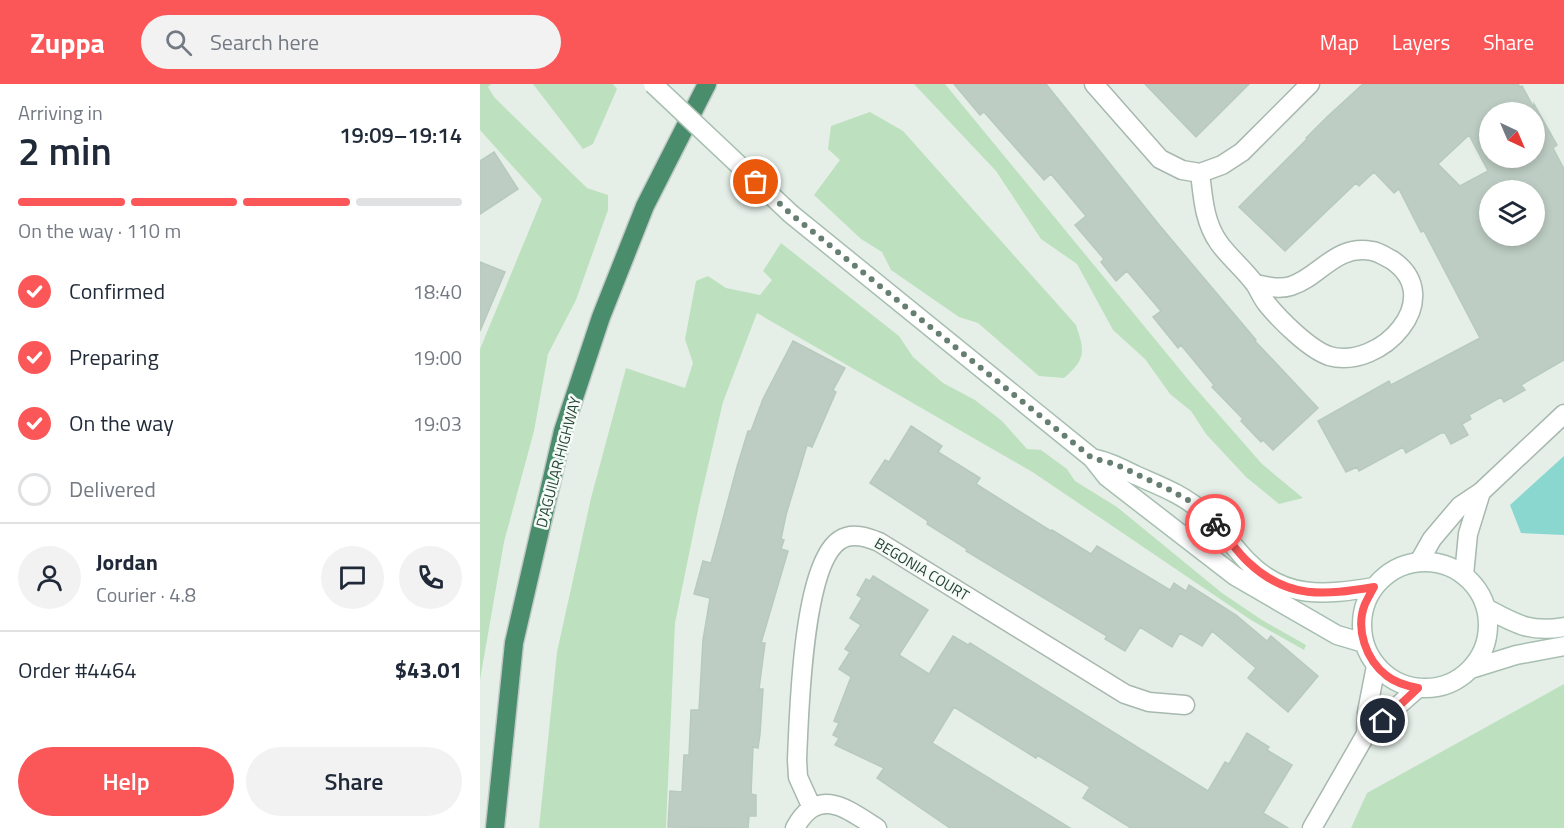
<!DOCTYPE html>
<meta charset="utf-8">
<style>
body{margin:0;font-family:"Titillium Web",sans-serif;background:#f2f2f3;color:#1f2937;height:100vh;display:flex;flex-direction:column;font-size:22px;white-space:nowrap}
*{box-sizing:border-box;margin:0}
p{font-size:20px;color:#747a83}
.icon{flex:none;width:33px;height:33px;fill:none;stroke:currentColor;stroke-width:2;stroke-linecap:round;stroke-linejoin:round}
.map{position:relative;flex:1;overflow:hidden}
.details{display:flex;flex-direction:column;background:#fff;width:480px}
.details>*{flex:none}
.needle{width:39px;rotate:136deg}
.tools{position:absolute;left:999px;top:18px;display:grid;gap:12px}
.tools a{display:grid;place-items:center;width:66px;height:66px;border-radius:50%;background:#fff;box-shadow:0 3px 9px #0003;font-size:30px}
.pin{position:absolute;display:grid;place-items:center;width:51px;height:51px;color:#fff;margin:-26px;border:3px solid #fff;border-radius:50%;box-shadow:0 2px 6px #0007}
.courier{position:absolute;display:grid;place-items:center;width:60px;height:60px;margin:-30px;border:4px solid #fb5758;border-radius:50%;background:#fff;color:#222;box-shadow:0 2px 8px #0007}
.overview em{font-style:normal;font-weight:600}
.overview div{display:flex;flex-direction:column-reverse}
.overview{display:flex;align-items:center;justify-content:space-between;height:102px;padding:0 18px}
h1{font-size:39px;font-weight:600;line-height:45px}
.bar{display:grid;grid-template-columns:repeat(4,1fr);gap:9px 6px;align-content:center;height:72px;padding:0 18px}
.bar i{height:8px;border-radius:4px;background:#e0e1e3}
.bar .selected{background:#fb5758}
.bar p{grid-column:span 4}
.line{display:flex;align-items:center;gap:15px;padding:0 18px;border-top:2px solid #e0e1e3}
.line div{flex:1}
.round{display:grid;place-items:center;flex:none;width:63px;height:63px;border-radius:32px;background:#f2f2f3}
ol{padding:0 18px;list-style:none}
li{display:flex;align-items:center;gap:18px;height:66px}
li p{margin-inline-start:auto}
li .icon{padding:6px;border-radius:50%;background:#fb5758;color:#fff;stroke-width:4}
li:last-child{color:#747a83}
li i{width:33px;height:33px;border:3px solid #e0e1e3;border-radius:50%}
.action{display:flex;gap:12px;margin-top:auto;padding:12px 18px}
.action a{flex:1;height:69px;border-radius:36px;background:#fb5758;color:#fff;font-size:24px;font-weight:600;line-height:69px;text-align:center}
.action a+a{background:#f2f2f3;color:#1f2937}
header{display:flex;align-items:center;gap:36px;box-sizing:border-box;height:84px;padding:0 30px;background:#fb5758;color:#fff}
header strong{font-size:28px}
nav{display:flex;gap:33px;margin-inline-start:auto;font-size:21px}
.search{width:420px;height:54px;background:#f2f2f3;display:flex;align-items:center;gap:15px;box-sizing:border-box;padding:0 21px;border-radius:33px;color:#747a83;font-size:22px}
main{display:flex;flex:1;min-height:0}
.map>svg:first-child{display:block}
.green{fill:#bde1be}
.water{fill:#8ad7d0}
.building{fill:#bdcdc3;stroke:#b7cabd;stroke-width:1.5;fill-rule:evenodd}
.lines{fill:none;stroke-linecap:round;stroke-linejoin:round}
.minor-casing{stroke:#a7b8ae;stroke-width:21}
.secondary-casing{stroke:#a6bfb0;stroke-width:21}
.trunk-casing{stroke:#c1cac6;stroke-width:21}
.minor{stroke:#fff;stroke-width:18}
.secondary{stroke:#fff;stroke-width:18}
.trunk{stroke:#4a8d6c;stroke-width:18}
.secondary-bridge-casing{stroke:#a6bfb0;stroke-width:21;stroke-linecap:butt}
.secondary-bridge{stroke:#fff;stroke-width:18}
.done{stroke:#667f72;stroke-width:6;stroke-dasharray:0 10.8}
.route{stroke:#fb5758;stroke-width:8}
.labels{text-anchor:middle;dominant-baseline:central;stroke-width:5;stroke-linejoin:round;paint-order:stroke}
.street-label{font-size:15px;fill:#224332;stroke:#f6fbf8}
</style>
<header>
<strong>Zuppa</strong>
<div class="search"><svg class="icon" aria-label="search" viewBox="0 0 24 24"><circle cx="10" cy="10" r="6"/><path d="M15 15l6 6"/></svg>Search here</div>
<nav><a>Map</a><a>Layers</a><a>Share</a></nav>
</header>
<main>
<section class="details">
<div class="overview"><div><h1>2 min</h1><p>Arriving in</p></div><em>19:09–19:14</em></div>
<div class="bar"><i class="selected"></i><i class="selected"></i><i class="selected"></i><i></i><p>On the way · 110 m</p></div>
<ol>
<li><svg class="icon" aria-label="check" viewBox="0 0 24 24"><path d="M5 12l5 5 9-10"/></svg>Confirmed<p>18:40</p></li>
<li><svg class="icon" aria-label="check" viewBox="0 0 24 24"><path d="M5 12l5 5 9-10"/></svg>Preparing<p>19:00</p></li>
<li><svg class="icon" aria-label="check" viewBox="0 0 24 24"><path d="M5 12l5 5 9-10"/></svg>On the way<p>19:03</p></li>
<li><i></i>Delivered</li>
</ol>
<div class="line" style="height:108px"><a class="round"><svg class="icon" aria-label="person" viewBox="0 0 24 24"><circle cx="12" cy="8" r="4"/><path d="M4 21q1-7 8-7t8 7"/></svg></a><div><b>Jordan</b><p>Courier · 4.8</p></div><a class="round"><svg class="icon" aria-label="chat" viewBox="0 0 24 24"><path d="M4 5h16v11H9l-5 4z"/></svg></a><a class="round"><svg class="icon" aria-label="phone" viewBox="0 0 24 24"><path d="M5 4h4l2 5-3 2q2 4 5 5l2-3 5 2v4C11 20 4 13 5 4z"/></svg></a></div>
<div class="line" style="height:78px"><div>Order #4464</div><b>$43.01</b></div>
<div class="action"><a>Help</a><a>Share</a></div>
</section>
<div class="map">
<svg width="1084" height="744" viewBox="0 0 1084 744">
<rect width="100%" height="100%" fill="#e5efe8"/>
<path class="green" d="M0 0H11L8 3 14 13 107 104 128 111V126L96 216 68 270 54 347 24 458 0 596V265L62 115 0 46Z
M53 0H133L137 5 113 60 103 65Z
M434 0H465L711 299 782 380 823 414 799 420 766 393 726 350 711 327 690 310 665 275 633 246 597 180 561 155 516 87Z
M390 28 423 47 596 241C605 268 606 275 584 294L559 292 498 239 479 233 411 186 402 168 381 155 334 111 360 76 348 65 351 42Z
M301 159 419 252 433 273 463 299 495 316 522 337 547 365 561 366 587 385 595 397 637 423 742 509 782 536 826 561 824 566 771 536 554 389 277 229 243 318 219 421 195 539 186 744H59L77 568 111 414 146 284 205 304 213 279 205 255 216 197 228 192 246 204 280 211 292 196 283 187Z
M1084 600V744H871L887 709Z"/>
<path class="water" d="M1084 372V451L1041 449 1030 421Z"/>
<path class="building" d="M474 0H566L680 142 776 256 775 257 838 324 793 366 783 356 781 358 761 337 763 335 732 303 734 301 701 261 698 264 673 233 681 227 647 187 636 197 621 178 624 175 595 141 606 132 571 90 564 96 504 28 500 31Z
M665 0H769L716 53Z
M883 0H1038L1040 3 1042 2 1054 24V20L1077 61 1073 64 1084 85V276L1041 301 1045 306 1024 318 1021 313 989 331 991 335 982 340 988 351 971 360 965 349H961L926 369 923 363 879 387 877 383 866 388 838 337 909 297 911 301 1000 254 944 147 941 148 919 105 914 109 894 88 879 102 876 99 805 167 759 123 827 55 826 54 848 32ZM1010 28H1054V74H1010ZM989 51 1008 87 980 102 958 80ZM1010 106H1054V152H1010Z
M14 68 38 105 0 130V77Z
M0 178 25 188 0 247Z
M313 257 365 284 353 306 356 308 332 363 327 361 306 431 301 455 304 456 301 465 308 467 281 559H285L279 605H283L280 650 278 664 273 663 271 710 276 711V732H269L268 744 188 743 190 707 202 708 204 671H209L211 626H219L223 556 230 514 214 510 223 477 231 479 257 383 268 347H271L283 315Z
M431 342 462 362 458 368 500 394 496 400 571 447 572 446 611 470 617 462 690 506 694 499 706 507 709 501 756 531 787 557 791 552 838 592 808 628 768 594 776 584 732 547 722 562 700 549 692 563 660 543 645 567 625 555 627 552 486 467 487 465 447 440 448 437 390 399 405 376 409 378Z
M393 492 448 526 419 571 449 590 473 552 488 561 490 559 728 707 745 678 749 680 767 649 789 663 787 666 812 681 783 729 808 744H651L603 714 610 703 557 671 556 674 474 623 452 659 590 744H470L397 694 404 684 355 661 359 654 353 651 359 639 354 637 371 593 359 585 370 568 365 565 381 541 370 534 382 514 377 511 386 495 390 497Z"/>
<g class="lines">
<g class="minor-casing">
<path id="minor" d="M614 0 680 75 702 86 720 89 742 81 762 68 830 0
M720 89C723 113 724 138 739 159 749 173 764 185 775 200 779 206 782 214 787 220 800 236 829 265 849 272 901 287 968 214 912 176 906 173 899 168 892 167 855 160 840 193 811 202 799 206 786 202 775 200
M939 478 952 455 980 422 1001 408 1084 330
M984 491 988 450 1001 408
M886 650 887 628 896 582
M332 724 318 693 317 676C319 632 322 480 360 456 372 448 387 453 399 458L645 610 669 618 705 621
M315 744C338 701 367 725 397 744
M832 744 886 650 938 604"/>
</g>
<g class="secondary-casing">
<path id="secondary" d="M311 130 612 374 627 393 755 492 857 551 884 559
M612 374C629 378 639 383 655 391 680 402 705 411 726 431 741 445 752 461 766 476 804 516 845 511 894 503
M882 541a63 63 0 1 1 126 0a63 63 0 1 1-126 0Z
M1006 524C1036 540 1050 549 1084 543
M991 585 1036 571 1084 562"/>
</g>
<g class="trunk-casing">
<path id="trunk" d="M15 744 34 559 83 347 121 233 165 122 227 0"/>
</g>
<use href="#minor" class="minor"/>
<use href="#secondary" class="secondary"/>
<use href="#trunk" class="trunk"/>
<g class="secondary-bridge-casing">
<path id="secondary-bridge" d="M173 0 311 130"/>
</g>
<use href="#secondary-bridge" class="secondary-bridge"/>
</g>
<g class="lines">
<path class="done" d="M276 98 311 130 612 374 635 380 688 405 708 416 735 440"/>
<path class="route" d="M735 440C747 452 756 467 768 478 808 516 845 511 894 503 891 508 888 514 885 520 875 545 886 576 907 592 916 599 927 602 938 604L903 637"/>
</g>
<g class="labels">
<g class="street-label">
<text transform="translate(78 378) rotate(-75)">D'AGUILAR HIGHWAY</text>
<text transform="translate(442 485) rotate(31)">BEGONIA COURT</text>
</g>
</g>
</svg>
<div class="tools">
<a><svg class="needle" viewBox="-14 -14 28 28"><path d="M0-13l5 13h-10z" fill="#e53935"/><path d="M0 13l5-13h-10z" fill="#747a83"/></svg></a>
<a><svg class="icon" aria-label="layers" viewBox="0 0 24 24"><path d="M12 4l9 5-9 5-9-5zM3 14l9 5 9-5"/></svg></a>
</div>
<div class="pin" style="left:276px;top:98px;background:#ea580c"><svg class="icon" aria-label="bag" viewBox="0 0 24 24"><path d="M5 8h14l-1 12H6zM9 8a3 3 0 0 1 6 0"/></svg></div>
<div class="pin" style="left:903px;top:637px;background:#1f2937"><svg class="icon" aria-label="home" viewBox="0 0 24 24"><path d="M3 11l9-7 9 7M6 9v11h12V9"/></svg></div>
<div class="courier" style="left:735px;top:440px"><svg class="icon" aria-label="bike" viewBox="0 0 24 24"><circle cx="6" cy="16" r="4"/><circle cx="18" cy="16" r="4"/><path d="M6 16l4-8h5l3 8M10 8l3 8H6M13 5h3"/></svg></div>
</div>
</main>
